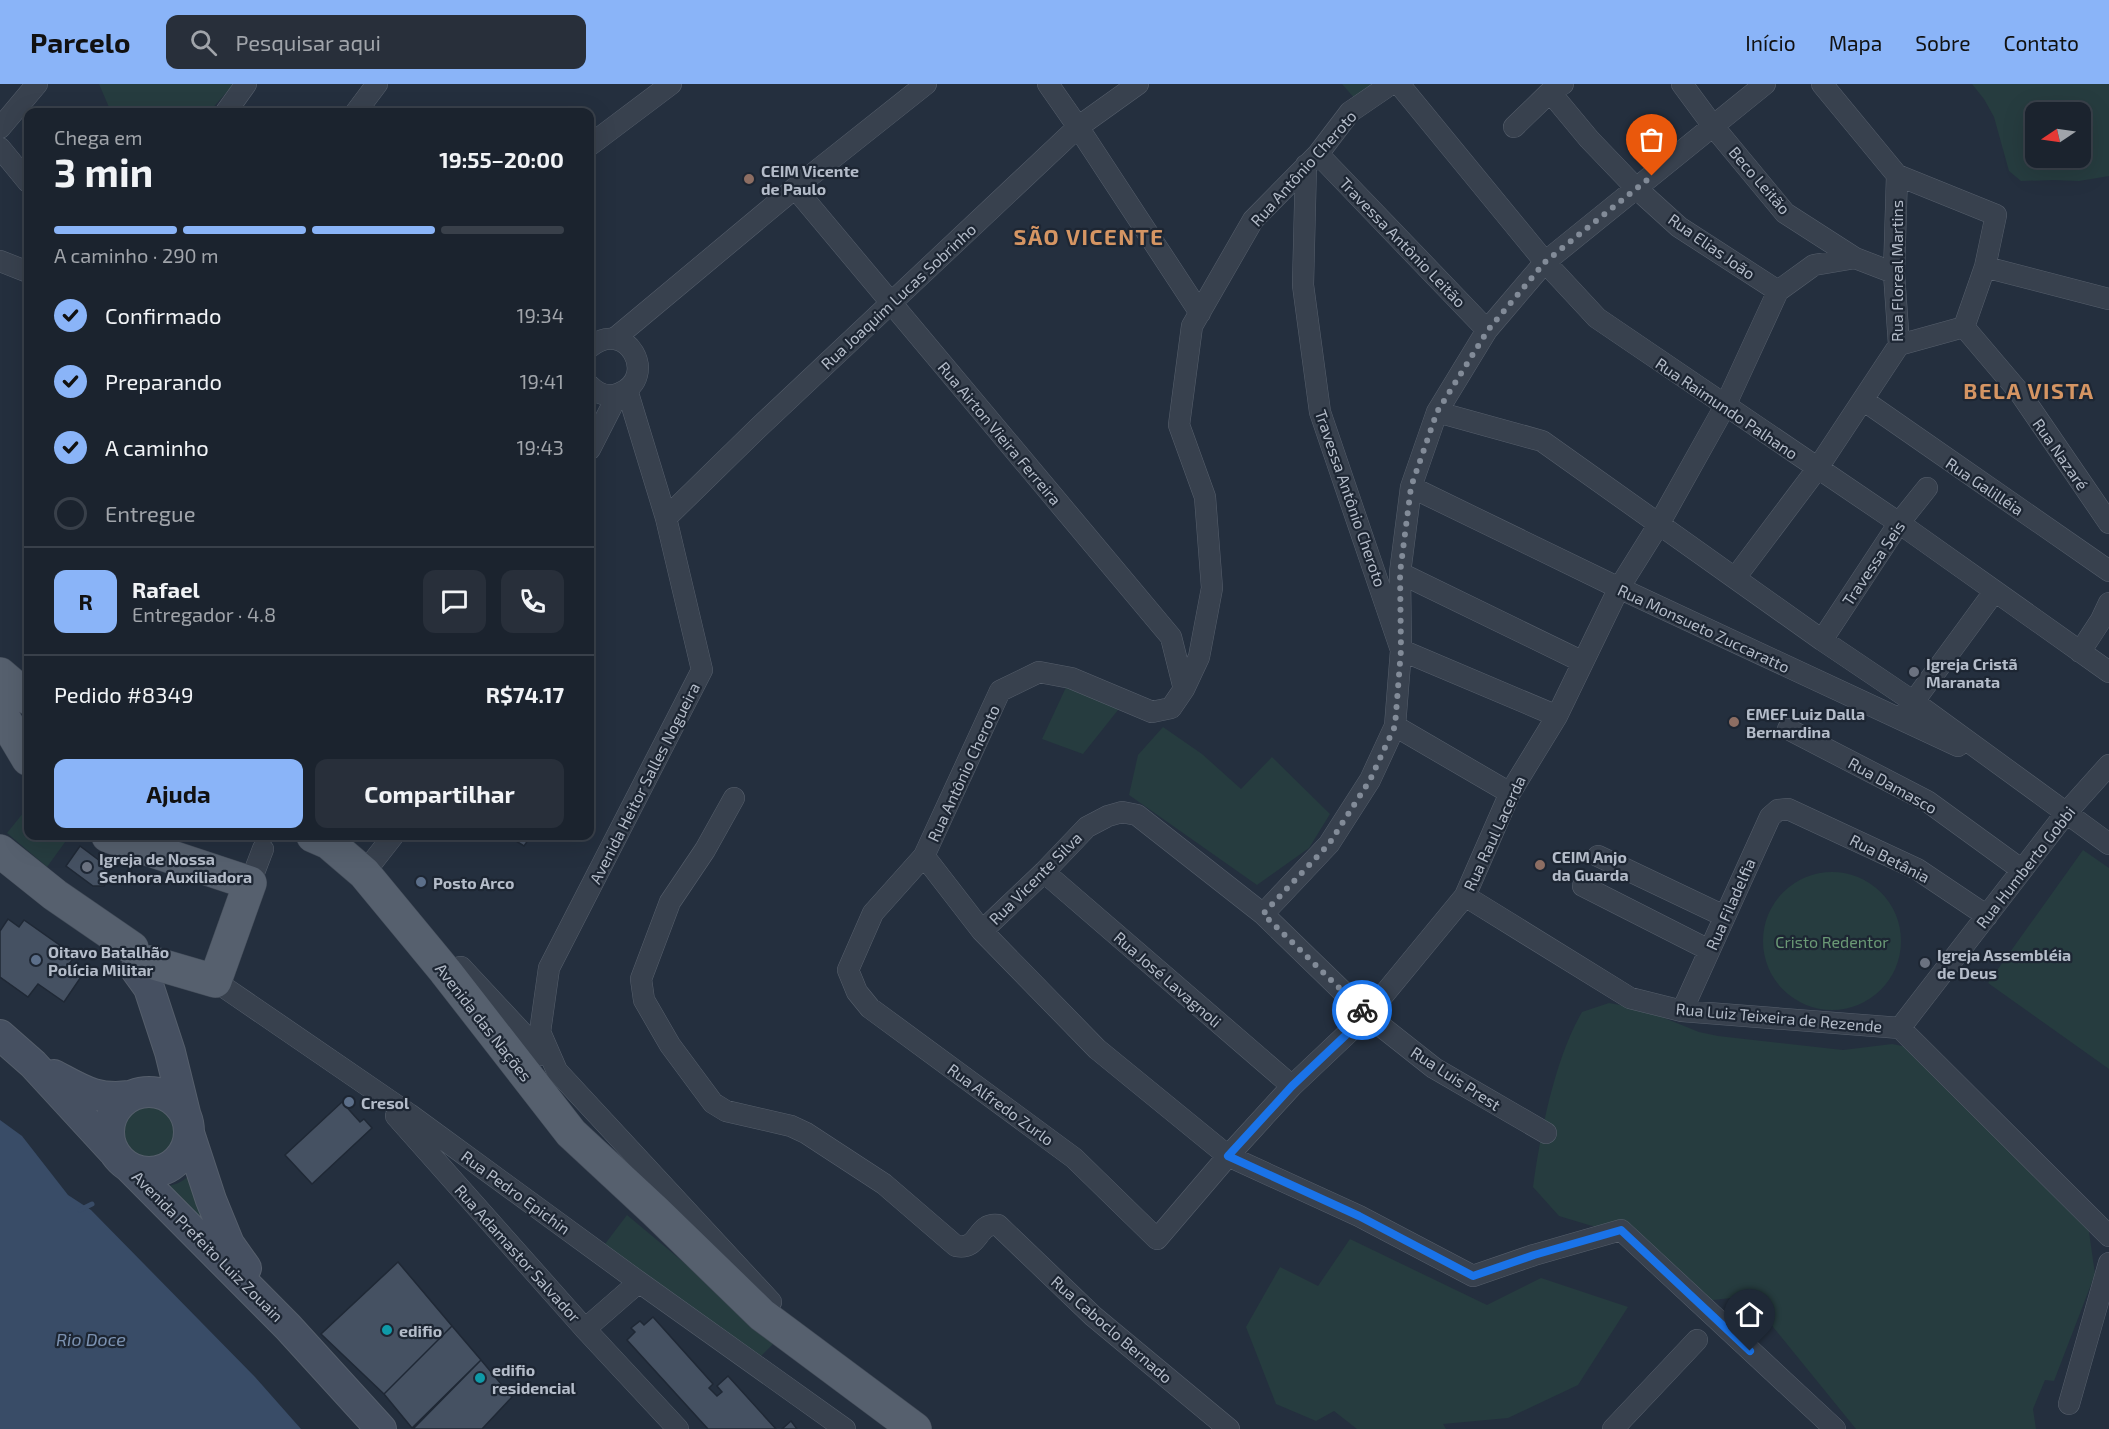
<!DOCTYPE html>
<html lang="pt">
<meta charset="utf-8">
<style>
body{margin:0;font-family:"Exo 2",sans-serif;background:#282f3a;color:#f1f3f6;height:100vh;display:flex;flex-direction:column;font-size:22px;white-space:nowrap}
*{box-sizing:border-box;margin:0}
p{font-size:20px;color:#a0a4aa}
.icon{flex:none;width:33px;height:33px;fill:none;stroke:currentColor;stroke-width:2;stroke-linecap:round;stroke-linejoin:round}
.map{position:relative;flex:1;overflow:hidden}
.drawer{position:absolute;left:24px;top:24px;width:570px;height:732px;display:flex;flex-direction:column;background:#1b232e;border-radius:12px;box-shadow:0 6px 24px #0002,0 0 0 2px #39404a}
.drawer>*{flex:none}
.needle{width:39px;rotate:257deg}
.fabs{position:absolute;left:2025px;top:18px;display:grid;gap:12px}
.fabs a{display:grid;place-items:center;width:66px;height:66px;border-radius:12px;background:#1b232e;box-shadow:0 6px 24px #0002,0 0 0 2px #39404a;font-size:30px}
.pin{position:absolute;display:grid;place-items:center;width:51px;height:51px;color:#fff;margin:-62px -26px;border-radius:50% 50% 50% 0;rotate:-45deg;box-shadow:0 0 6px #0007}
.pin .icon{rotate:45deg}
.courier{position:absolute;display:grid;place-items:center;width:60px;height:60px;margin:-30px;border:4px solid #1a73e8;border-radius:50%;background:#fff;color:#222;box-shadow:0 2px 8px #0007}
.head em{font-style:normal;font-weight:700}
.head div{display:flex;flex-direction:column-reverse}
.head{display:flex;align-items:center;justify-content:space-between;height:102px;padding:0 30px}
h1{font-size:39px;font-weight:700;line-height:45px}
.bar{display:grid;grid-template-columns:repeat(4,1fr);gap:9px 6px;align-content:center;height:72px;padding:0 30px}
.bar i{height:8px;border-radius:4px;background:#39404a}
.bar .selected{background:#8ab4f8}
.bar p{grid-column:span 4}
.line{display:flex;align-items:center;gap:15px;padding:0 30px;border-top:2px solid #39404a}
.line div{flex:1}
.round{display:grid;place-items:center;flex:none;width:63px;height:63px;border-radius:12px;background:#282f3a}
ol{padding:0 30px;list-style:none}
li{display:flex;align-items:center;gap:18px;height:66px}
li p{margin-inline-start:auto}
li .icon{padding:6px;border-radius:50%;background:#8ab4f8;color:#111;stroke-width:4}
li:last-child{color:#a0a4aa}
li i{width:33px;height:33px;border:3px solid #39404a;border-radius:50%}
.primary-button{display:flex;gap:12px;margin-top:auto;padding:12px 30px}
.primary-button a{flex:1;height:69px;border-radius:12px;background:#8ab4f8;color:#111;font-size:24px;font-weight:700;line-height:69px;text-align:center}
.primary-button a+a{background:#282f3a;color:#f1f3f6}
header{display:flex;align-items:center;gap:36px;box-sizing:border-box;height:84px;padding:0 30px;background:#8ab4f8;color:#111}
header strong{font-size:28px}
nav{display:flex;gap:33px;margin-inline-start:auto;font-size:21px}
.search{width:420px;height:54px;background:#282f3a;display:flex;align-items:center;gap:15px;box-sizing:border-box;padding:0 21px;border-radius:12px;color:#a0a4aa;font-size:22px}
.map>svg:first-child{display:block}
.green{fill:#263c3f;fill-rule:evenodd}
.water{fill:#394c67}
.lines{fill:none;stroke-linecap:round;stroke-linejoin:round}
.stream{stroke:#394c67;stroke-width:5}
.building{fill:#455162;stroke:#1f2835;stroke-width:1.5}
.street-casing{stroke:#565f6c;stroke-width:22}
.secondary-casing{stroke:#565f6c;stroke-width:32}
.primary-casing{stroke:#414a57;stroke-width:34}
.street{stroke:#38414e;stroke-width:21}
.secondary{stroke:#465061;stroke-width:30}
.primary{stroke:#56606e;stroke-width:33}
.done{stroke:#828b98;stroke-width:6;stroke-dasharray:0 10.8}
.route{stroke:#1a73e8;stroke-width:8}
.education-dot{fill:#8d6e63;stroke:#1d2633;stroke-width:2}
.worship-dot{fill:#6b7280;stroke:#1d2633;stroke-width:2}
.service-dot{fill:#5c6f8a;stroke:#1d2633;stroke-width:2}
.culture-dot{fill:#0f9aa8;stroke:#1d2633;stroke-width:2}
.labels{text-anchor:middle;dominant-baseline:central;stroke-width:4.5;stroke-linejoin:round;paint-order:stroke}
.street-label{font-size:16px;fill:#b4bcc9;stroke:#1d2633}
.poi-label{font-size:16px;font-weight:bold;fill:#b4bcc9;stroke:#1d2633;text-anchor:start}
.park-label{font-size:16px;fill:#6b9a76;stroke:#1d2633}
.water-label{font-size:18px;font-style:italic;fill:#7c92b1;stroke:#1d2633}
.district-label{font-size:22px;font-weight:bold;letter-spacing:1.5px;fill:#d59563;stroke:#1d2633}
</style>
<header>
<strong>Parcelo</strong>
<div class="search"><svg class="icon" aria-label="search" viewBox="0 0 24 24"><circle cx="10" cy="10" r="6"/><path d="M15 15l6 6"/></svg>Pesquisar aqui</div>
<nav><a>Início</a><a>Mapa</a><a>Sobre</a><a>Contato</a></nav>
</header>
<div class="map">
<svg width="2109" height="1345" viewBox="0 0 2109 1345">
<rect width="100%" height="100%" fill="#242f3e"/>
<path class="green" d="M99 0H234L209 28H111Z
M1342 0H1385L1356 16Z
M1972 0H2109V92L2079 97 2054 96 2021 97 2009 87 1994 33 1984 15ZM2080 28V74H2036V28Z
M1068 599 1122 621 1083 670 1042 655Z
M1163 643 1202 670 1241 705 1272 673 1330 730 1309 764 1257 801 1129 711 1138 671Z
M28 723V752H65L68 754 47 783 7 749Z
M2083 766 2109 784V985L1988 899Z
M1763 857a69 69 0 1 1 138 0a69 69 0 1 1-138 0Z
M1609 919 1642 925 1699 948 1718 952 1843 966 1892 960 1928 967 2087 1134 2095 1190 2054 1297 2045 1296 2033 1325 2036 1345H1856L1748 1212 1705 1217 1629 1153 1559 1132 1533 1103C1541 1047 1554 977 1582 928Z
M119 1047a31 31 0 1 1 62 0a31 31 0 1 1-62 0Z
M194 1086 206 1147 161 1103C177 1101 184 1098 194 1086Z
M627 1131 777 1256 760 1273 605 1160Z
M1350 1155 1487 1221 1541 1194 1628 1223 1578 1301 1508 1334 1443 1340 1446 1345H1357L1334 1327 1316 1337 1276 1320 1246 1243 1280 1183 1318 1202Z"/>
<path class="water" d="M0 1036 22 1052 68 1111 91 1126 255 1293 301 1345H0Z"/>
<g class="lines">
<path class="stream" d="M80 1126 92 1120"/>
</g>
<path class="building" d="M508 752H531L524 762Z
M80 762 108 783 110 793 104 802H93L66 782Z
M8 835 19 843 24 836 75 872 69 880 83 890 64 918 38 900 28 913 0 893V847Z
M342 1018 360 1038 364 1035 372 1044 312 1100 285 1071Z
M398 1178 452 1242 384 1310 321 1250Z
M653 1233 713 1300 709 1304 717 1312 722 1308 717 1302 728 1292 776 1345H708L627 1256 635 1248 631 1244 640 1237 644 1241Z
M452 1242 481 1276 412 1344 384 1310Z
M481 1276 512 1313 482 1345H413Z
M791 1337 797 1345H782Z"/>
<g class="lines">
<g class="street-casing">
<path id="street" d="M1048 0 1078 43 1200 229
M1391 0 1350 28 1318 70 1253 136 1192 242 1179 341 1205 413 1212 504 1199 573 1184 605 1171 624 1152 628 1071 594 1039 588 1000 607 924 772 873 829 848 886 857 908 870 924 1074 1074 1157 1155 1228 1072 1292 1002 1367 931 1465 812 1510 709 1557 632 1619 504 1659 440 1725 322 1778 207 1814 181 1855 174 1894 189
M1399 0 1545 178 1597 234 1899 439 2109 588
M1682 0 1713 42 1785 129 1855 174
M1550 8 1589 55 1636 104 1679 143 1778 207
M226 28 246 0
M356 28 377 0
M1514 43 1550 8 1563 0
M0 44 37 0
M590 61 671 0
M0 64 28 98
M1318 70 1487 246
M1306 81 1303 201 1320 328 1401 566 1557 632
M1897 91 1996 131 1985 183 1964 243
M795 104 1171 553 1184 605
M0 177 28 188
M1985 183 2109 215
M614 255 795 104 926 0
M1899 261 1964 243 2020 309 2109 439
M590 263C627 233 659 293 620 309 609 314 598 310 590 302
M627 306 666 434 702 586 549 884 540 948 557 987 771 1218
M1863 316 2109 487
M1437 328 1542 357 1822 556 1914 618 2109 760
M590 365 618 310
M1411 403 1619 504 1958 662
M666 434 756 346 1078 43 1138 0
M1400 489 1583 578
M1735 494 1817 385 1899 261 1894 189 1897 91 1822 0
M1822 556 1899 439 1927 404
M2080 568 2101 536 2109 519
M1906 628 1994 508
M1395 642 1510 709
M1788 645 1927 717 2022 786
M734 714 705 766 670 818 641 895 644 916 670 961 713 1019 726 1027 791 1042 806 1049 884 1100 956 1162C980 1167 976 1138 998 1141L1093 1232 1229 1345
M924 772 982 847 1097 965 1228 1072 1359 1132 1473 1192 1534 1171 1621 1146 1835 1345
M1598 772 1724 832
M1044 788 1292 1002
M364 789 393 752
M250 799 263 765
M1583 802 1709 866
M1465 812 1630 914 1682 927 1900 944 2109 1152
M1263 830 1329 760 1370 696 1395 642 1401 566 1400 489 1411 403 1437 328 1487 246 1545 178 1765 0
M982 847 1044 788 1087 743 1108 732 1122 728 1137 731 1263 830 1367 931 1434 984 1546 1049
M445 887 461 883 543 971
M215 897 409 1030 639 1198 845 1345
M1682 927 1770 733 1778 726 1788 725 1917 785 1987 832
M1900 944 2066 729 2109 681
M396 1032 585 1245 678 1345
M585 1245 639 1198
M2069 1320 2109 1179
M1613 1345 1697 1256"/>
</g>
<g class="secondary-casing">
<path id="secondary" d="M136 886 149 904 170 968 185 1029
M0 951 33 980 113 1067
M54 991C84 1007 96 1016 130 1012
M109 1048a40 40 0 1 1 80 0a40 40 0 1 1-80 0Z
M189 1049 211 1116 229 1160 246 1184
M128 1082 288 1243 381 1345"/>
</g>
<g class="primary-casing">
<path id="primary" d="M0 590 28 614
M0 628 28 675
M108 752 250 799 215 897 150 878
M313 752 329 759 364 789 445 887 571 1049 655 1127 762 1231 915 1345
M0 767 55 811 132 864"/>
</g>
<use href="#street" class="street"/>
<use href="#secondary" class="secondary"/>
<use href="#primary" class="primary"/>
</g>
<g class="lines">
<path class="done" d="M1362 926 1263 830 1329 760 1370 696 1395 642 1401 566 1400 489 1411 403 1437 328 1488 246 1545 178 1652 92"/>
<path class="route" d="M1362 926 1367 931 1292 1002 1228 1072 1359 1132 1473 1192 1534 1171 1621 1146 1750 1267"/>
</g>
<g class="education-dot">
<circle cx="749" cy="95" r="6"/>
<circle cx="1734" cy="638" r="6"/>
<circle cx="1540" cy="781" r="6"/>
</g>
<g class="worship-dot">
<circle cx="1914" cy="588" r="6"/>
<circle cx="87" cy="783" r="6"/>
<circle cx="1925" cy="879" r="6"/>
</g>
<g class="service-dot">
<circle cx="421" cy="798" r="6"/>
<circle cx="36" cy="876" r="6"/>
<circle cx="349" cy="1018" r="6"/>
</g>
<g class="culture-dot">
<circle cx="387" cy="1246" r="6"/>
<circle cx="480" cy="1294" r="6"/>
</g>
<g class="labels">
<g class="street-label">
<text transform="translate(1303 84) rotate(-48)">Rua Antônio Cheroto</text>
<text transform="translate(1760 96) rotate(49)">Beco Leitão</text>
<text transform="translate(1403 158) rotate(46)">Travessa Antônio Leitão</text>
<text transform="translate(1712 162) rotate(35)">Rua Elias João</text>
<text transform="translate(1896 187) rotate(-90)">Rua Floreal Martins</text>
<text transform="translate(898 212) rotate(-43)">Rua Joaquim Lucas Sobrinho</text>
<text transform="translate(1727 324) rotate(34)">Rua Raimundo Palhano</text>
<text transform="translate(1000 349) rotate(50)">Rua Airton Vieira Ferreira</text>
<text transform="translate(2061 370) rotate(55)">Rua Nazaré</text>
<text transform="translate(1985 402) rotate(34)">Rua Galilléia</text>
<text transform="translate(1351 414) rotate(71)">Travessa Antônio Cheroto</text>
<text transform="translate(1873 479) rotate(-56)">Travessa Seis</text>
<text transform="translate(1704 544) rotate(25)">Rua Monsueto Zuccaratto</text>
<text transform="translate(963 689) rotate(-65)">Rua Antônio Cheroto</text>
<text transform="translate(644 699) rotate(-63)">Avenida Heitor Salles Nogueira</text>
<text transform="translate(1893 701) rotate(29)">Rua Damasco</text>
<text transform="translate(1494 749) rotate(-65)">Rua Raul Lacerda</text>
<text transform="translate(1890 774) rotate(27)">Rua Betânia</text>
<text transform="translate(2025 783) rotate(-52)">Rua Humberto Gobbi</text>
<text transform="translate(1035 794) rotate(-45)">Rua Vicente Silva</text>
<text transform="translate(1730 820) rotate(-66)">Rua Filadelfia</text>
<text transform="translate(1168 895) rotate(41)">Rua José Lavagnoli</text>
<text transform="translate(1779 933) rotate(5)">Rua Luiz Teixeira de Rezende</text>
<text transform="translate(484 938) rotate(52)">Avenida das Nações</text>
<text transform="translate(1456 994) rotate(33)">Rua Luis Prest</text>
<text transform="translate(1001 1020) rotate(36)">Rua Alfredo Zurlo</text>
<text transform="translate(516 1108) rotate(36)">Rua Pedro Epichin</text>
<text transform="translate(208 1162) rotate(45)">Avenida Prefeito Luiz Zouain</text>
<text transform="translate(518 1169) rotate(48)">Rua Adamastor Salvador</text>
<text transform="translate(1112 1245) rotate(41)">Rua Caboclo Bernado</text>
</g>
<g class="poi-label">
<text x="761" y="86">CEIM Vicente<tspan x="761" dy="18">de Paulo</tspan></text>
<text x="1926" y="579">Igreja Cristã<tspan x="1926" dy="18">Maranata</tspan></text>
<text x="1746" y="629">EMEF Luiz Dalla<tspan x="1746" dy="18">Bernardina</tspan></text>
<text x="1552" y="772">CEIM Anjo<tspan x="1552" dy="18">da Guarda</tspan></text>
<text x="99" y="774">Igreja de Nossa<tspan x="99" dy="18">Senhora Auxiliadora</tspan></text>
<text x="433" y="798">Posto Arco</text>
<text x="48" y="867">Oitavo Batalhão<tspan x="48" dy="18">Polícia Militar</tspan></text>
<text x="1937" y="870">Igreja Assembléia<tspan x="1937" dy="18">de Deus</tspan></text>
<text x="361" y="1018">Cresol</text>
<text x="399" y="1246">edifio</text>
<text x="492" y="1285">edifio<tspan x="492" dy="18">residencial</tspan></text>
</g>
<g class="park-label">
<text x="1832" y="857">Cristo Redentor</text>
</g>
<g class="water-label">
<text x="91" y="1255">Rio Doce</text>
</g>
<g class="district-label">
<text x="1089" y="152">SÃO VICENTE</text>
<text x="2029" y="306">BELA VISTA</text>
</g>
</g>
</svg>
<div class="fabs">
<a><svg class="needle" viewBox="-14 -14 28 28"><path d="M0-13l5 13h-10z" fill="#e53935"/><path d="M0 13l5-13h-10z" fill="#a0a4aa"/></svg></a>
</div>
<div class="pin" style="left:1652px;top:92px;background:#ea580c"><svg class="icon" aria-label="bag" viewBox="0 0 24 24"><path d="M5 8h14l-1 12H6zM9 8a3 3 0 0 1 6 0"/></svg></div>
<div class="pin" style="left:1750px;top:1267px;background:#1f2937"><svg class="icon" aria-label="home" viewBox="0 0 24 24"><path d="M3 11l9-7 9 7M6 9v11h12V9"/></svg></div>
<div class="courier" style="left:1362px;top:926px"><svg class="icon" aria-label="bike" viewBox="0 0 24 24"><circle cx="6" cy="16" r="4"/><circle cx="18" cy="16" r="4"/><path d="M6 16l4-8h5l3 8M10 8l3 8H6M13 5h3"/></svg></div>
<section class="drawer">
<div class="head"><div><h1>3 min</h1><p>Chega em</p></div><em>19:55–20:00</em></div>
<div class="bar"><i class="selected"></i><i class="selected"></i><i class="selected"></i><i></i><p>A caminho · 290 m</p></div>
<ol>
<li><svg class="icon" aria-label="check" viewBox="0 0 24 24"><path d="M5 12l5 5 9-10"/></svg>Confirmado<p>19:34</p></li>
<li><svg class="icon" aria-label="check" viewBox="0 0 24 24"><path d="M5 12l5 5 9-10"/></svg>Preparando<p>19:41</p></li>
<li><svg class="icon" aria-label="check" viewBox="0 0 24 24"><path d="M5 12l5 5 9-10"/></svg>A caminho<p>19:43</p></li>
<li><i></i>Entregue</li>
</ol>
<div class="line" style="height:108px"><b class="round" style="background:#8ab4f8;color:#111">R</b><div><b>Rafael</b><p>Entregador · 4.8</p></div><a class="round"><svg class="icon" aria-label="chat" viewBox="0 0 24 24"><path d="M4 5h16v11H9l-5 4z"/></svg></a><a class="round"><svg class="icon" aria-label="phone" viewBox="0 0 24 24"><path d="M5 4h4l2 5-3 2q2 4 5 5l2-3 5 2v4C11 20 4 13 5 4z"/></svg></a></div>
<div class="line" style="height:78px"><div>Pedido #8349</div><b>R$74.17</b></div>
<div class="primary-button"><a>Ajuda</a><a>Compartilhar</a></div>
</section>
</div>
